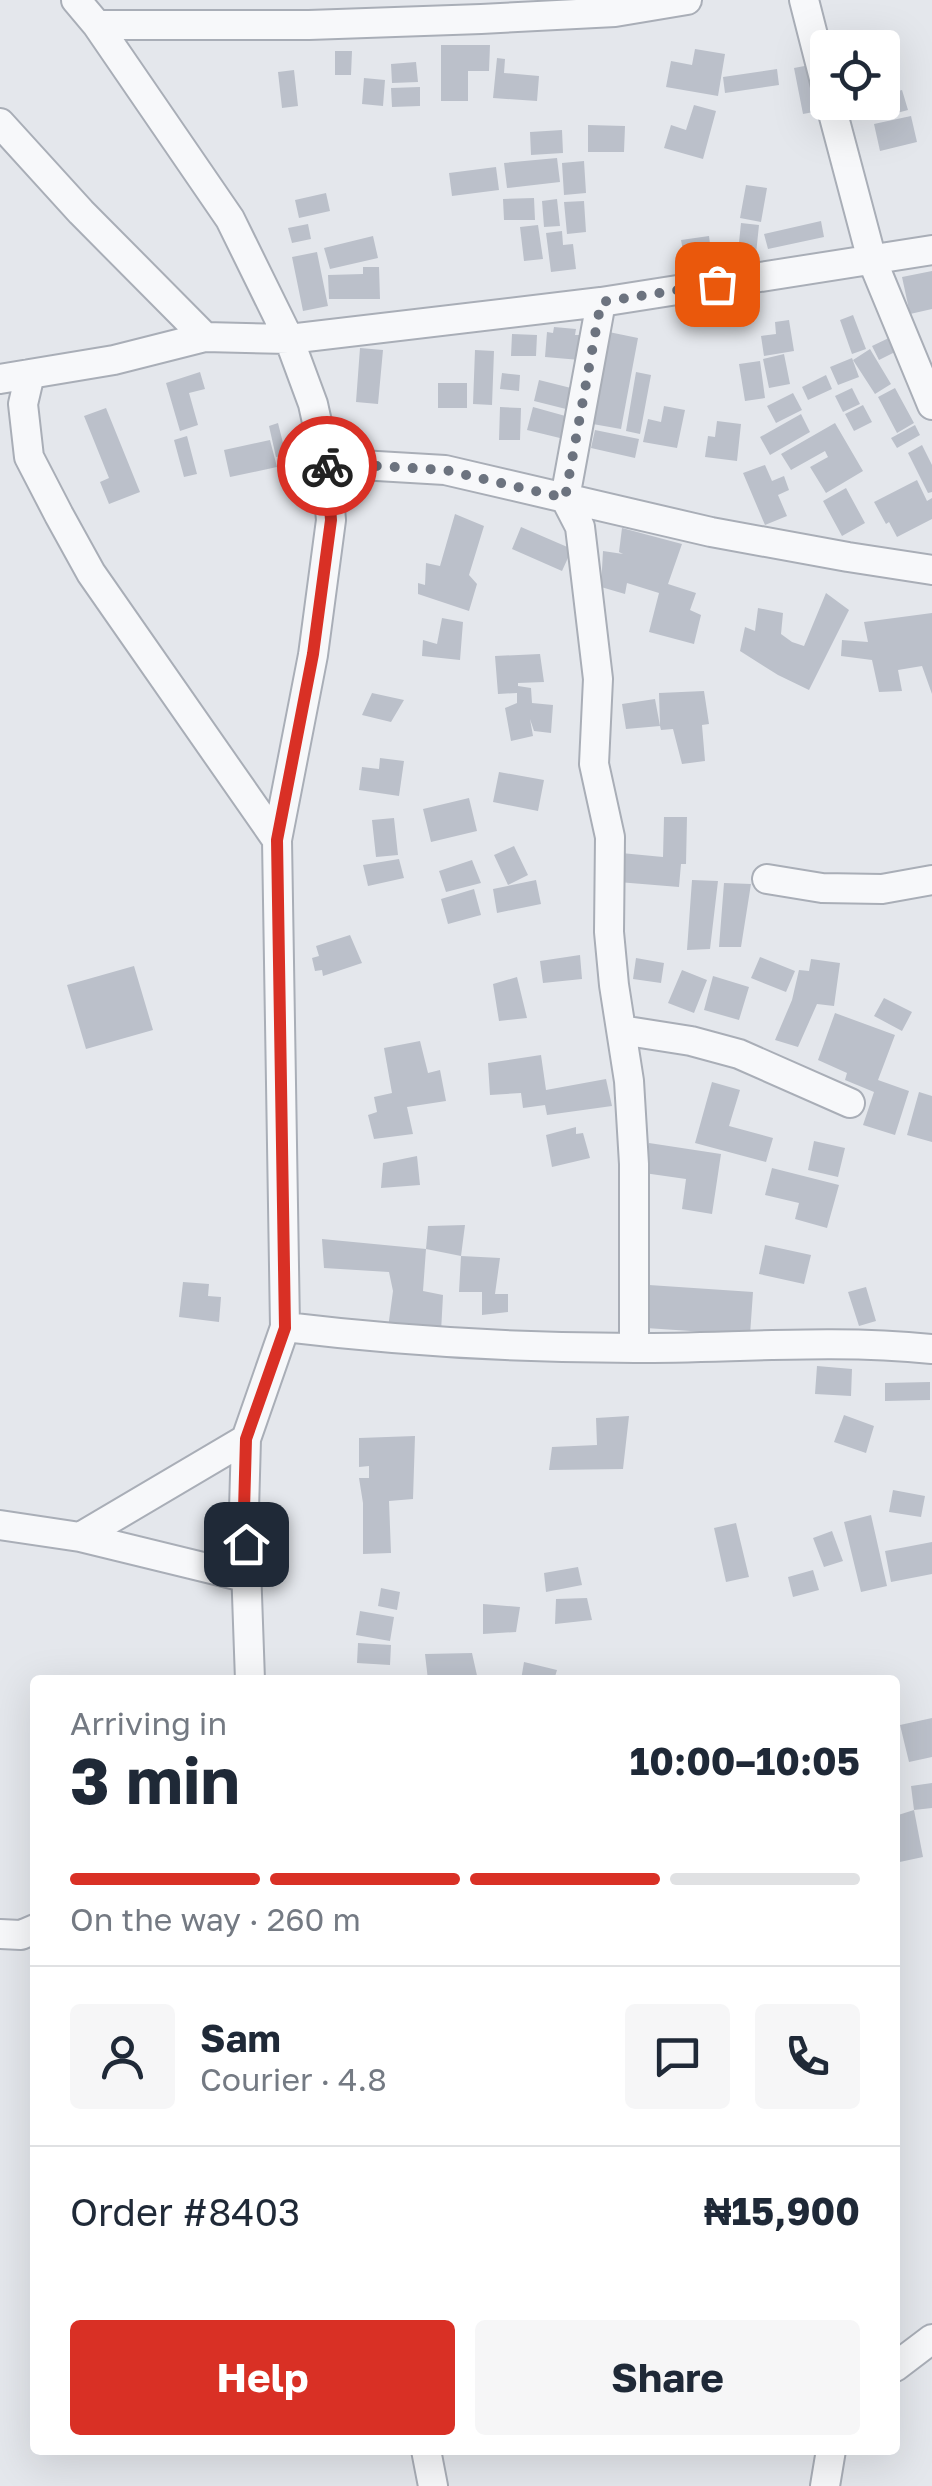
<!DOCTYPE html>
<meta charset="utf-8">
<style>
body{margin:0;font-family:"Golos Text",sans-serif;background:#f6f6f7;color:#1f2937;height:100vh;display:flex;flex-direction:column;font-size:38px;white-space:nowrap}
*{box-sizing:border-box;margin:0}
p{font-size:32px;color:#747a83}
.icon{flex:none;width:55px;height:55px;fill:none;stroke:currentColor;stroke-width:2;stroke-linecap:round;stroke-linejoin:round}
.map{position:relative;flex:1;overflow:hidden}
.drawer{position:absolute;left:30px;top:1675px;width:870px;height:780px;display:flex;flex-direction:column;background:#fff;border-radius:10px;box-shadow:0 10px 40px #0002}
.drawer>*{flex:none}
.fabs{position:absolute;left:810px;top:30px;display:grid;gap:20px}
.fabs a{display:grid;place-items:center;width:90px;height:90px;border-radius:10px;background:#fff;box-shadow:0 10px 40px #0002;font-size:50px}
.pin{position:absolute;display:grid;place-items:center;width:85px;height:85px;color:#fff;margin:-42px;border-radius:20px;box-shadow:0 5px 15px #0006}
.courier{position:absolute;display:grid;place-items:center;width:100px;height:100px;margin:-50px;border:8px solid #d93025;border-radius:50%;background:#fff;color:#222;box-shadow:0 2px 12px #0007}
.headline em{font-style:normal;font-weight:700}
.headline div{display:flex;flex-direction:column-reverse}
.headline{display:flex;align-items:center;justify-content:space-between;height:170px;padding:0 40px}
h1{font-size:65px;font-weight:700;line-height:75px}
.bar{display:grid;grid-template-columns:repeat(4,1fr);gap:15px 10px;align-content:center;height:120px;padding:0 40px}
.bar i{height:12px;border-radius:8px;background:#e0e1e3}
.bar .current{background:#d93025}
.bar p{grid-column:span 4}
.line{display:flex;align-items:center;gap:25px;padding:0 40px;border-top:2px solid #e0e1e3}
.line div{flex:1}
.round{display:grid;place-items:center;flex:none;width:105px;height:105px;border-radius:10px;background:#f6f6f7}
.button{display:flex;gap:20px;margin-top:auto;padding:20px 40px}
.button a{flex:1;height:115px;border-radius:10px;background:#d93025;color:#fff;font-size:40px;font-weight:700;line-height:115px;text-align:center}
.button a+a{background:#f6f6f7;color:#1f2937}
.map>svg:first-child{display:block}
.building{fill:#bbc0ca}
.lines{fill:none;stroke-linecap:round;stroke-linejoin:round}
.minor-casing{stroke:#a9aeb7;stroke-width:32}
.minor{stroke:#f7f8fa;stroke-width:28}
.done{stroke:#6c737f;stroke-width:10;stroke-dasharray:0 18}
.route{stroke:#d93025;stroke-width:12}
</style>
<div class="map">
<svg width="932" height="2486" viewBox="0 0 932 2486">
<rect width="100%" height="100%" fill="#e4e7ec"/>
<path class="building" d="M441 45H490L489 71H468V101H441Z
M695 49 725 54 718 96 666 87 671 61 692 65Z
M335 51H352L351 75H335Z
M497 58 505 59 504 73 539 76 537 101 493 98Z
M416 62 418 82 392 83 391 64Z
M815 64 824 110 803 114 794 68Z
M777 69 779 85 725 93 723 77Z
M294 70 298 106 282 108 278 72Z
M364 78 385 80 383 106 362 104Z
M420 87V106L392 107 391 88Z
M902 90 908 110 893 114 888 94Z
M694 105 716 111 703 159 664 148 671 125 686 130Z
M911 116 917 142 880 151 874 124Z
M588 125 625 126 624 152H588Z
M562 130 563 153 531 155 530 132Z
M557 158 560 182 507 188 504 163Z
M584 161 586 193 564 195 562 163Z
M496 167 499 190 452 196 449 173Z
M746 185 767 188 761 222 740 218Z
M326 193 330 211 299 218 295 200Z
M534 198 535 220H504L503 199Z
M557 199 560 226 544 227 542 201Z
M584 201 586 232 567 234 564 202Z
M821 221 824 237 768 249 764 234Z
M741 223 759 225 756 254 738 252Z
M308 224 311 239 292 243 288 228Z
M538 225 543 259 524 261 520 227Z
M562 231 563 245 573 244 576 269 551 272 546 233Z
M373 236 378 258 330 269 324 248Z
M709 236 712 259 685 262 681 240Z
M317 252 328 306 303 311 292 257Z
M363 267H379L380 299H329L328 275 363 274Z
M932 271V309L910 314 902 277Z
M853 315 866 349 852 354 840 320Z
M789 320 794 351 764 356 761 336 776 334 775 322Z
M554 327 576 329 575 335H582L580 360 545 357 547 332 553 333Z
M604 331 638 338 621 429 587 423Z
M512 334 537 335 536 356H511Z
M893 336 899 350 879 360 872 346Z
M360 348 383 350 378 404 356 402Z
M870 349 891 384 875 394 853 360Z
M475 350 494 351 492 405 473 404Z
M784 354 790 384 769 388 763 359Z
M852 358 859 377 838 385 830 367Z
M760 361 765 398 745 401 739 364Z
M200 372 205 389 189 393 198 425 180 431 166 383Z
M636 372 651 375 640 434 626 431Z
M502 373 520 375 519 391 500 389Z
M826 375 832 389 808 400 802 387Z
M539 380 571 388 566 409 534 401Z
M438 383H467V408H438Z
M852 388 860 404 843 412 835 396Z
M895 388 914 423 897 433 878 397Z
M793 393 802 410 776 423 767 406Z
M863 405 872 422 854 431 845 414Z
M664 406 685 410 677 448 643 442 648 419 661 422Z
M500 407 521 408 520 440H499Z
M533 407 569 417 564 439 527 430Z
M106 408 140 492 109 504 100 482 109 478 84 416Z
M801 414 810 432 770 455 760 437Z
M717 421 741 424 737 461 705 457 708 436 715 437Z
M278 423 286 455 276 457 269 426Z
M835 423 863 471 826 493 810 467 828 457 825 451 791 470 781 454Z
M915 425 920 435 897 448 891 438Z
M595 430 639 439 635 458 591 448Z
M187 436 197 474 184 477 174 440Z
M270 440 277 467 230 477 224 450Z
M922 445 932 465V492L928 493 908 453Z
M765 465 772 481 784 476 789 490 778 495 787 516 765 525 743 473Z
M917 480 927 501 932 498V519L897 537 889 522 886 524 874 502Z
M846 488 865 523 842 536 823 501Z
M455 514 484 526 469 575 477 584 469 611 418 594V583L425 585 426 563 440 566Z
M521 527 572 549 562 571 512 549Z
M622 528 682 544 668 584 696 593 690 610 701 615 694 644 649 632 659 593 627 583 625 594 601 587 603 551 623 554 619 552Z
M826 593 849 610 809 690 778 675 740 651 745 627 755 631 758 608 783 613 781 634 792 642 804 646Z
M932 613V694L922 666 898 670 902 691 879 692 872 660 841 656 842 640 868 642 864 622Z
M442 618 463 622 460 660 422 656 423 640 437 644Z
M540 654 544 682 518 683V686L531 688 532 703 553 705 551 733 534 731 530 719 533 736 511 741 505 708 517 703V693L498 694 495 656Z
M704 691 709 724 702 725 705 761 682 764 673 729 661 730 660 726 626 729 622 704 655 699 660 726 659 693Z
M372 693 404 700 391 722 362 715Z
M380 758 404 761 399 796 359 790 362 767 379 769Z
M499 772 544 780 538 811 493 802Z
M469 798 477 831 431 842 423 809Z
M664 817H687L686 864H681L679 887 618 882 621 853 663 857Z
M394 818 398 855 376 857 372 820Z
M514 846 528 875 508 885 494 855Z
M399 859 404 878 368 886 363 865Z
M472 860 481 883 446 892 439 871Z
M536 880 541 904 497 913 493 889Z
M692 880 718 881 710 949 687 950Z
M724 883 751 884 741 947H719Z
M474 889 481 915 448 924 441 899Z
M350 935 362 963 323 976 322 970 315 971 312 958 319 956 316 946Z
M580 955 582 979 543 983 540 961Z
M760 957 795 971 786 992 751 978Z
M636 958 664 963 661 983 633 979Z
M811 959 840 963 834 1006 817 1004 798 1047 775 1040 792 1000 799 970 809 971Z
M134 966 153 1030 86 1049 67 985Z
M682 970 707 980 694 1013 668 1003Z
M713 976 749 987 739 1020 704 1010Z
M517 977 527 1018 499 1021 493 984Z
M884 998 912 1012 902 1031 874 1016Z
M835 1013 895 1035 878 1080 909 1091 895 1135 863 1125 874 1092 845 1080 847 1073 818 1060Z
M420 1041 428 1073 440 1070 446 1101 407 1107 413 1134 374 1139 368 1115 377 1112 374 1097 392 1093 384 1048Z
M541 1055 546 1090 606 1079 612 1106 547 1115 545 1105 523 1108 521 1093 490 1095 488 1063Z
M712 1082 740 1090 729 1126 773 1138 766 1162 695 1143Z
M919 1092 932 1096V1142L907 1135Z
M576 1127V1134L583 1133 590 1158 552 1167 546 1135Z
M814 1141 845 1148 838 1177 808 1170Z
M649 1143 721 1154 712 1214 682 1209 686 1179 644 1173Z
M417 1156 420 1185 381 1188 383 1163Z
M772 1168 839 1185 827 1228 795 1219 799 1203 765 1195Z
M465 1225 461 1256 426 1249 423 1291 443 1295 441 1332 388 1328 393 1291 389 1272 324 1268 322 1239 426 1249 428 1226Z
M765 1245 811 1255 804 1284 759 1274Z
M461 1256 500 1258 495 1294H508V1312L482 1315V1292H459Z
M183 1282 209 1284 208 1296 221 1297 219 1322 179 1317Z
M649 1285 753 1292 750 1335 646 1328Z
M866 1287 876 1321 859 1326 848 1292Z
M817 1366 852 1369 851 1396 815 1394Z
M930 1382V1400L885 1401V1383Z
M844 1415 874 1426 866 1453 834 1442Z
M629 1416 623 1469 549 1470 552 1447 597 1445 596 1418Z
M415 1436 413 1499 389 1501 391 1553 363 1554V1503L359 1478H369V1466L359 1467V1438Z
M893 1490 925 1496 921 1517 889 1512Z
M871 1515 887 1586 861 1592 844 1522Z
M736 1523 749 1577 726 1582 714 1528Z
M832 1531 843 1561 824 1567 813 1538Z
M932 1542V1574L891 1582 885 1551Z
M578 1567 582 1585 546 1592 544 1573Z
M813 1570 819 1590 793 1597 788 1577Z
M381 1588 400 1592 397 1610 378 1606Z
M587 1598 592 1620 555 1624 556 1599Z
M483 1604 520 1607 516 1632 483 1634Z
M360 1611 394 1617 390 1641 356 1635Z
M358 1643 391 1645 390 1665 357 1663Z
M472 1653 478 1680H428L425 1654Z
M524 1662 557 1670 554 1680H521Z
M932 1718V1757L909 1762 900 1725Z
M932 1783V1808L914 1810 911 1786Z
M914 1810 923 1857 895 1863V1816Z"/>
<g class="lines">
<g class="minor-casing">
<path id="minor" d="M76 0 97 25 230 219 289 339 313 404 326 463 331 520 313 655 277 840 285 1327 246 1439 244 1510 250 1680
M804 0 828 94
M97 25H309L481 19 615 12 687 0
M830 102 872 260 932 405
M0 123 81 212 205 337
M601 302 565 498 580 527 598 679 594 764 610 837 609 932 614 985 629 1081 634 1164V1348
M30 374 23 404 29 457 59 515 91 573 277 840
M0 379 114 360 205 337 289 339 601 302 932 250
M326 463 445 470 711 532 848 557 932 570
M767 879 822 888 882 889 932 880
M621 1030 691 1041 739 1054 850 1103
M285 1327C401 1341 518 1348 635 1348 734 1348 833 1339 932 1349
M0 1525 80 1537 248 1578
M80 1537 246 1439
M0 1934 21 1935 35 1929
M895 2367 932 2339
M426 2450 433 2486
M825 2486 831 2450"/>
</g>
<use href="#minor" class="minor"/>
</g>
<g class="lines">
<path class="done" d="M327 466 326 463 445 470 565 498 601 302 717 284"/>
<path class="route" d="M246 1544 244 1510 246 1439 285 1328 277 840 313 654 331 520 327 466"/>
</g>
</svg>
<div class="fabs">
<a><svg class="icon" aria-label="locate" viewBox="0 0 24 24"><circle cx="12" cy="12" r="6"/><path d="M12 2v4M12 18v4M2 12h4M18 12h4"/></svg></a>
</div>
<div class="pin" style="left:717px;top:284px;background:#ea580c"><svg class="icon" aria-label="bag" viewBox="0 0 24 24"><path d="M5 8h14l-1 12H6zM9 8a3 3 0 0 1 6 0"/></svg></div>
<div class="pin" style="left:246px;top:1544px;background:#1f2937"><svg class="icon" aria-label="home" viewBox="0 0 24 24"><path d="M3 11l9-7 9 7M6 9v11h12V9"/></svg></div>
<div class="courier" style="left:327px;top:466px"><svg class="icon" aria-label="bike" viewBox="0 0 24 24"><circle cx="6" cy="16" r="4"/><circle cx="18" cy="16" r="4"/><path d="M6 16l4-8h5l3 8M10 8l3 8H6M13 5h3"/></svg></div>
<section class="drawer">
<div class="headline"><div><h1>3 min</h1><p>Arriving in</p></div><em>10:00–10:05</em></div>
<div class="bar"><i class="current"></i><i class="current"></i><i class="current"></i><i></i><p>On the way · 260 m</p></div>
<div class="line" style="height:180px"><a class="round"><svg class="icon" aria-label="person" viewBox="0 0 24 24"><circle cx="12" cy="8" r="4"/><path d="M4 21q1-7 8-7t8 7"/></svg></a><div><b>Sam</b><p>Courier · 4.8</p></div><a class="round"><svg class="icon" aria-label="chat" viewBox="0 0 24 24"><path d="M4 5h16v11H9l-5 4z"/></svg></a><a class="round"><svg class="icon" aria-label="phone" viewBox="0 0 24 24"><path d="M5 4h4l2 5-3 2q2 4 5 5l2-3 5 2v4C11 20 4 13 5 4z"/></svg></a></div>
<div class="line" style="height:130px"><div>Order #8403</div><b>₦15,900</b></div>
<div class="button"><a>Help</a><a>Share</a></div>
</section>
</div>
